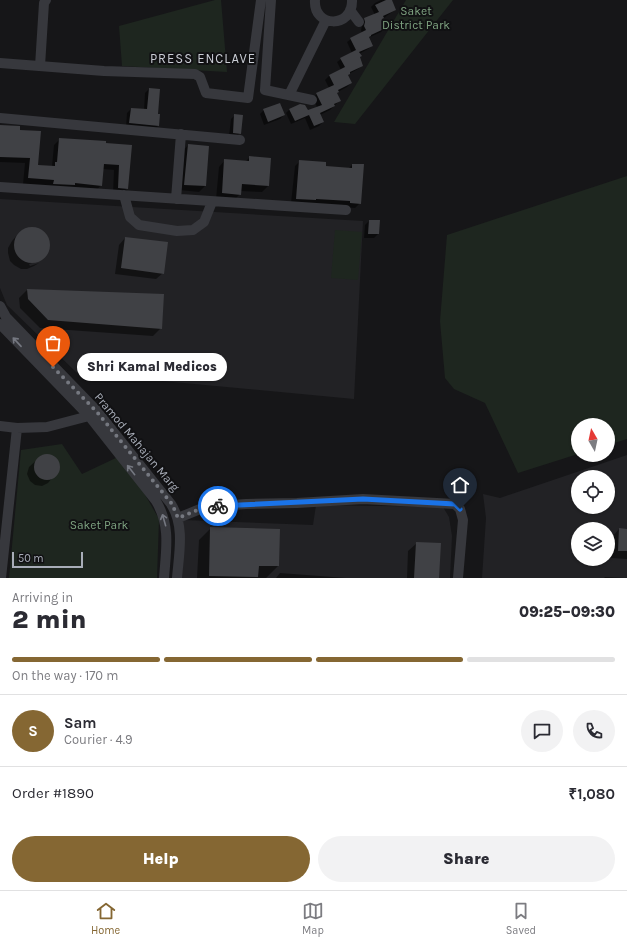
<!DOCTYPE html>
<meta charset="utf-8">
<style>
body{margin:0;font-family:Karla,sans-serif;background:#f2f2f3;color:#2b2b33;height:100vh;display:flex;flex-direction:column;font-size:15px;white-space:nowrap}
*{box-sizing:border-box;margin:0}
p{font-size:13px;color:#7c7c81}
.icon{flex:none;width:22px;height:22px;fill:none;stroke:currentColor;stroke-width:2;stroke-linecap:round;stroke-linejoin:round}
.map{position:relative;height:578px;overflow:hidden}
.side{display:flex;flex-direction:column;background:#fff;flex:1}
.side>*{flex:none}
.needle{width:26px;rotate:351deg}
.buttons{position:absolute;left:571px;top:418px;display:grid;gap:8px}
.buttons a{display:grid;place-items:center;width:44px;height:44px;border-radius:50%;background:#fff;box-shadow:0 1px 3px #0004;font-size:20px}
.scale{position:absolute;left:12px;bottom:10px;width:71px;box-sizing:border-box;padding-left:4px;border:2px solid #a8adb8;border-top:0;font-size:11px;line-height:14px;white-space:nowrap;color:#a8adb8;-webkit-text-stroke:3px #111113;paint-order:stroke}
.pin{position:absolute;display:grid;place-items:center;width:34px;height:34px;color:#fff;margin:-41px -17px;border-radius:50% 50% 50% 0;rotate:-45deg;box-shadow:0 0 4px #0007}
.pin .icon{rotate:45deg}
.courier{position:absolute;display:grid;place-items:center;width:40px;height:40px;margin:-20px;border:3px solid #1a73e8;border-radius:50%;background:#fff;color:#222;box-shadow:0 1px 5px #0007}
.bubble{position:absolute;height:28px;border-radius:14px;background:#fff;box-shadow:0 1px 3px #0004;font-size:13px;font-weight:800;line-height:28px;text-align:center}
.head em{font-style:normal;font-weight:800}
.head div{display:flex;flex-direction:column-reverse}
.head{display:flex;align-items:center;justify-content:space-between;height:68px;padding:0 12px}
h1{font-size:26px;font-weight:800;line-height:30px}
.bar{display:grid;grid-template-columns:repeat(4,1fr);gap:6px 4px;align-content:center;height:48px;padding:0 12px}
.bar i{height:5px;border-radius:3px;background:#e1e1e2}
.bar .selected{background:#856733}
.bar p{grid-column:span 4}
.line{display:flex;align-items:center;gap:10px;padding:0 12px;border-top:1px solid #e1e1e2}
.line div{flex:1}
.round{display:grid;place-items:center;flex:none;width:42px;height:42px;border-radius:21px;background:#f2f2f3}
.button{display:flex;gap:8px;margin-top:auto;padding:8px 12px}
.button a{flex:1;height:46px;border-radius:24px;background:#856733;color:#fff;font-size:16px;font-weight:800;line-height:46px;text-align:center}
.button a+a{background:#f2f2f3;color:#2b2b33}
.dock{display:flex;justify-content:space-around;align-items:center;height:56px;border-top:1px solid #e1e1e2;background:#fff;font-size:11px;color:#7c7c81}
.dock a{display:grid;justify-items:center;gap:2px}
.dock .selected{color:#856733}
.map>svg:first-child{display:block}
.built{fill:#222225;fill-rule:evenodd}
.green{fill:#1e261f}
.shadow{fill:#0007}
.building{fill:#404145}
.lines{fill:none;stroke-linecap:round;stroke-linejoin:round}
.minor{stroke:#37383d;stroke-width:10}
.oneway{stroke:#757881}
.done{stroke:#757880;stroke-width:4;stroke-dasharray:0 7.2}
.route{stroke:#1a73e8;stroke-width:5}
.labels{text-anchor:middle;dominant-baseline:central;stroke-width:4;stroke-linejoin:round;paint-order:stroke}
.park-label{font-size:12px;fill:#7fa381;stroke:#111113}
.street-label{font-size:12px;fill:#a8adb8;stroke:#111113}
.neighbourhood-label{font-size:13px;letter-spacing:1px;fill:#c9ccd4;stroke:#111113}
</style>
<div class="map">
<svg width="627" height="578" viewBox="0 0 627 578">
<rect width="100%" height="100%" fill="#161618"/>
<path class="built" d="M0 199 363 221 354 399 77 373 7 305 0 288Z
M627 455V578H482L486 518 483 494 500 498ZM578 477H608V507H578ZM578 529H608V559H578Z
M316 505 443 507 449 517 452 536 450 578H181L183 520 313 525Z"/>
<path class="green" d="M215 0H221L227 72 122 66 119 26Z
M406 0H453L355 124 334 122Z
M627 176V439L608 445V425H578V454L518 473 485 403 454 389 445 378 440 321 447 235Z
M335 230 362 232 358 280 331 278Z
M62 444 82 474 118 457 140 486 159 519 157 578H9L21 450Z"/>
<path class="shadow" d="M381 0H392L395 10 381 20 385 28 381 32 368 38 372 45 368 49 359 54V58L362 65 358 69 347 75 351 83 347 87 336 93 339 101 330 110 320 115 323 122 319 126 310 130 305 118 291 124 286 113 290 109 307 112 317 107 313 98 317 94 329 88 325 80 329 76 341 70 337 62 341 59 352 53 347 42 351 39 362 33 361 30 362 26 361 23 365 19 375 15 371 7 375 3Z
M149 89 156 115 158 126 154 130 126 127 127 113 131 109 144 110 145 93Z
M264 110 284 115 280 119 264 125 260 114Z
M235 115 240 133 236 137 229 136 231 119Z
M0 127 19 131 37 166H52L54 145 60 139 131 146 127 188 122 194 113 193 114 170 103 169 101 185 96 191 23 184 25 163 0 162Z
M188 145 205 186 199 192 179 190 182 152Z
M250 157 270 159 268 186 262 192 240 191V194L234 200 216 199 219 167 225 160 245 162Z
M300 161 325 167 349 168 352 165 360 203 355 208 291 203 295 166Z
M369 221H379L378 234 374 238H364L365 225Z
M30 228 38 229 47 236 49 244V249L41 260 29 264 30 266 39 263 34 266 27 269H21L14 265 10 261 8 253V248L12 241 18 234 25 229Z
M125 238 163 273 156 279 115 274 119 245Z
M27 290 163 295 161 328 153 336 40 328 20 308 19 298Z
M42 455H49L54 457 58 461 59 466 58 471 48 483 42 486 35 485 30 481 27 474 29 467Z
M211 528 279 530 278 566 266 578H197L199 540Z
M619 529 627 530V559L611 558 612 537Z
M417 543 438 578H407L408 551Z
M280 573 346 578H276Z
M605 577 627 578H604Z"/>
<path class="building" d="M386 0H392L396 10 383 16 384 18 382 19 386 28 371 35V36L369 37 373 46 359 52 362 56 360 57 363 66 350 72V74L348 75 352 83 338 90 339 92 337 93 341 101 334 104 335 106 320 113 324 122 314 126 309 115 295 121 289 109 300 104 305 105 308 110 322 105 316 93 334 85 329 75 345 67 340 58 356 50 350 38 366 30 364 26 365 22 364 18 379 12 375 5Z
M149 88 160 89 158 114H160L159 126 129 123 131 108 147 109Z
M280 103 285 115 268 122 263 109Z
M234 114 243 115 241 134 233 133Z
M0 125 20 126V130L41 131 38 165 55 166V162H57L59 138 106 141V143L132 145 128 189 118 188 119 165 104 164 102 186 75 183V185L53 184 54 180 28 178 30 158 0 157Z
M188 144 209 146 206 186 184 185Z
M249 156 271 158 269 186 242 184 241 195 222 193 224 159 249 161Z
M299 160 326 162V166L352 168V164H364L361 204 350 203V201L316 199V200L296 199Z
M369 220H380L379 234H368Z
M14 245a18 18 0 1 1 36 0a18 18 0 1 1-36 0Z
M125 237 168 242 164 274 121 268Z
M27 289 164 294 162 329 48 320 28 299Z
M34 467a13 13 0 1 1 26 0a13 13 0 1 1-26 0Z
M210 527 280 529 279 566H259L258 577 209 576Z
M619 528 627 529V551H618Z
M416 542 441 543 439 578H414Z"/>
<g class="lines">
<path class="minor" d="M271 0 265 90 312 100
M315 0C313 28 353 29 352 0
M350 10 359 22
M0 63 104 71 195 74 200 77 206 93 248 98 261 0
M40 66 44 3 46 0
M289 95 326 20
M0 118 240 140
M0 187 346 210
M124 195 130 217 139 225 177 231 193 230 204 222 212 202
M176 199 181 134
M0 306 6 317 97 411 171 504C185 526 179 553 177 578
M0 324 89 416 156 501C171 526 166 550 164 578
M0 426 17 428 47 427 89 416 94 413
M178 518 205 507 246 504 297 503 363 499 455 504 460 509 463 520 458 578
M1 578 17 428"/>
</g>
<defs><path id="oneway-shaft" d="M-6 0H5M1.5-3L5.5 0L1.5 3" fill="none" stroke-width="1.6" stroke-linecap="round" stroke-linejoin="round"/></defs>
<g class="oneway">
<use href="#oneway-shaft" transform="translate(17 342) rotate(-133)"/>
<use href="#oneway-shaft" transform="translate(131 470) rotate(-128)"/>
<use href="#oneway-shaft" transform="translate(164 520) rotate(-106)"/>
</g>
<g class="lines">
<path class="done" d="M53 367 97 412 172 504 178 518 205 507 218 506"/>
<path class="route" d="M218 506 363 499 455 504 460 509"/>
</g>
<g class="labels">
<g class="park-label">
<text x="416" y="11">Saket<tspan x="416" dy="14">District Park</tspan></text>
<text x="99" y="525">Saket Park</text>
</g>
<g class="street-label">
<text transform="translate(137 442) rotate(50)">Pramod Mahajan Marg</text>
</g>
<g class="neighbourhood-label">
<text x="203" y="58">PRESS ENCLAVE</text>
</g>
</g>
</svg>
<div class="buttons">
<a><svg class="needle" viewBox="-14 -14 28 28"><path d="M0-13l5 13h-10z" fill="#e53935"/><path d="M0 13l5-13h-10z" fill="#7c7c81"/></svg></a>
<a><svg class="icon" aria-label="locate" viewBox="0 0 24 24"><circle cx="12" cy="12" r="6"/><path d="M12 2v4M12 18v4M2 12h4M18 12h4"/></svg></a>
<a><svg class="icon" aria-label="layers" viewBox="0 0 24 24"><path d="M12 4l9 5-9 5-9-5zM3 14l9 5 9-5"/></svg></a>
</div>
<div class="scale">50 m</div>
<div class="pin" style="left:53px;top:367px;background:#ea580c"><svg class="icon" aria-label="bag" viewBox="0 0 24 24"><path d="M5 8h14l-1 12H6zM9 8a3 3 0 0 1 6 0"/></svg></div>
<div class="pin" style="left:460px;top:509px;background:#1f2937"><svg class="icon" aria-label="home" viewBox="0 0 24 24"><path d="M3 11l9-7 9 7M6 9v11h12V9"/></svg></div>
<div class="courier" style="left:218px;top:506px"><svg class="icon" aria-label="bike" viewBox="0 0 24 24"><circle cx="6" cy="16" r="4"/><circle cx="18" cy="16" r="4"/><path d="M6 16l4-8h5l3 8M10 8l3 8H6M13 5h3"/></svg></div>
<div class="bubble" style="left:77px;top:353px;width:150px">Shri Kamal Medicos</div>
</div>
<section class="side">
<div class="head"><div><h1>2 min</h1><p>Arriving in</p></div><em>09:25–09:30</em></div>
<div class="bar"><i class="selected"></i><i class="selected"></i><i class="selected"></i><i></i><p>On the way · 170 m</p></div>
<div class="line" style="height:72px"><b class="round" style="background:#856733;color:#fff">S</b><div><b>Sam</b><p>Courier · 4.9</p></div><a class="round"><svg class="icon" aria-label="chat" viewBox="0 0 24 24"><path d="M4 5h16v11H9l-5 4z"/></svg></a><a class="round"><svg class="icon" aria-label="phone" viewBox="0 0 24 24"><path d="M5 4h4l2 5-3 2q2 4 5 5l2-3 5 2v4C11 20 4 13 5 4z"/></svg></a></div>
<div class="line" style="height:52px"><div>Order #1890</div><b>₹1,080</b></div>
<div class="button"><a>Help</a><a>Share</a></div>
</section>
<nav class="dock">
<a class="selected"><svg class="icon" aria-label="home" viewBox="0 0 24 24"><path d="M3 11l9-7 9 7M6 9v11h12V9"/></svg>Home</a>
<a><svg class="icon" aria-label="map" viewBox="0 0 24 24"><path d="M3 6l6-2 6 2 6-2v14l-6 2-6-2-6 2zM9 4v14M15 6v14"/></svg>Map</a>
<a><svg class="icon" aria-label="saved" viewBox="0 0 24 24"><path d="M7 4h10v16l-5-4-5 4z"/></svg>Saved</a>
</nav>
